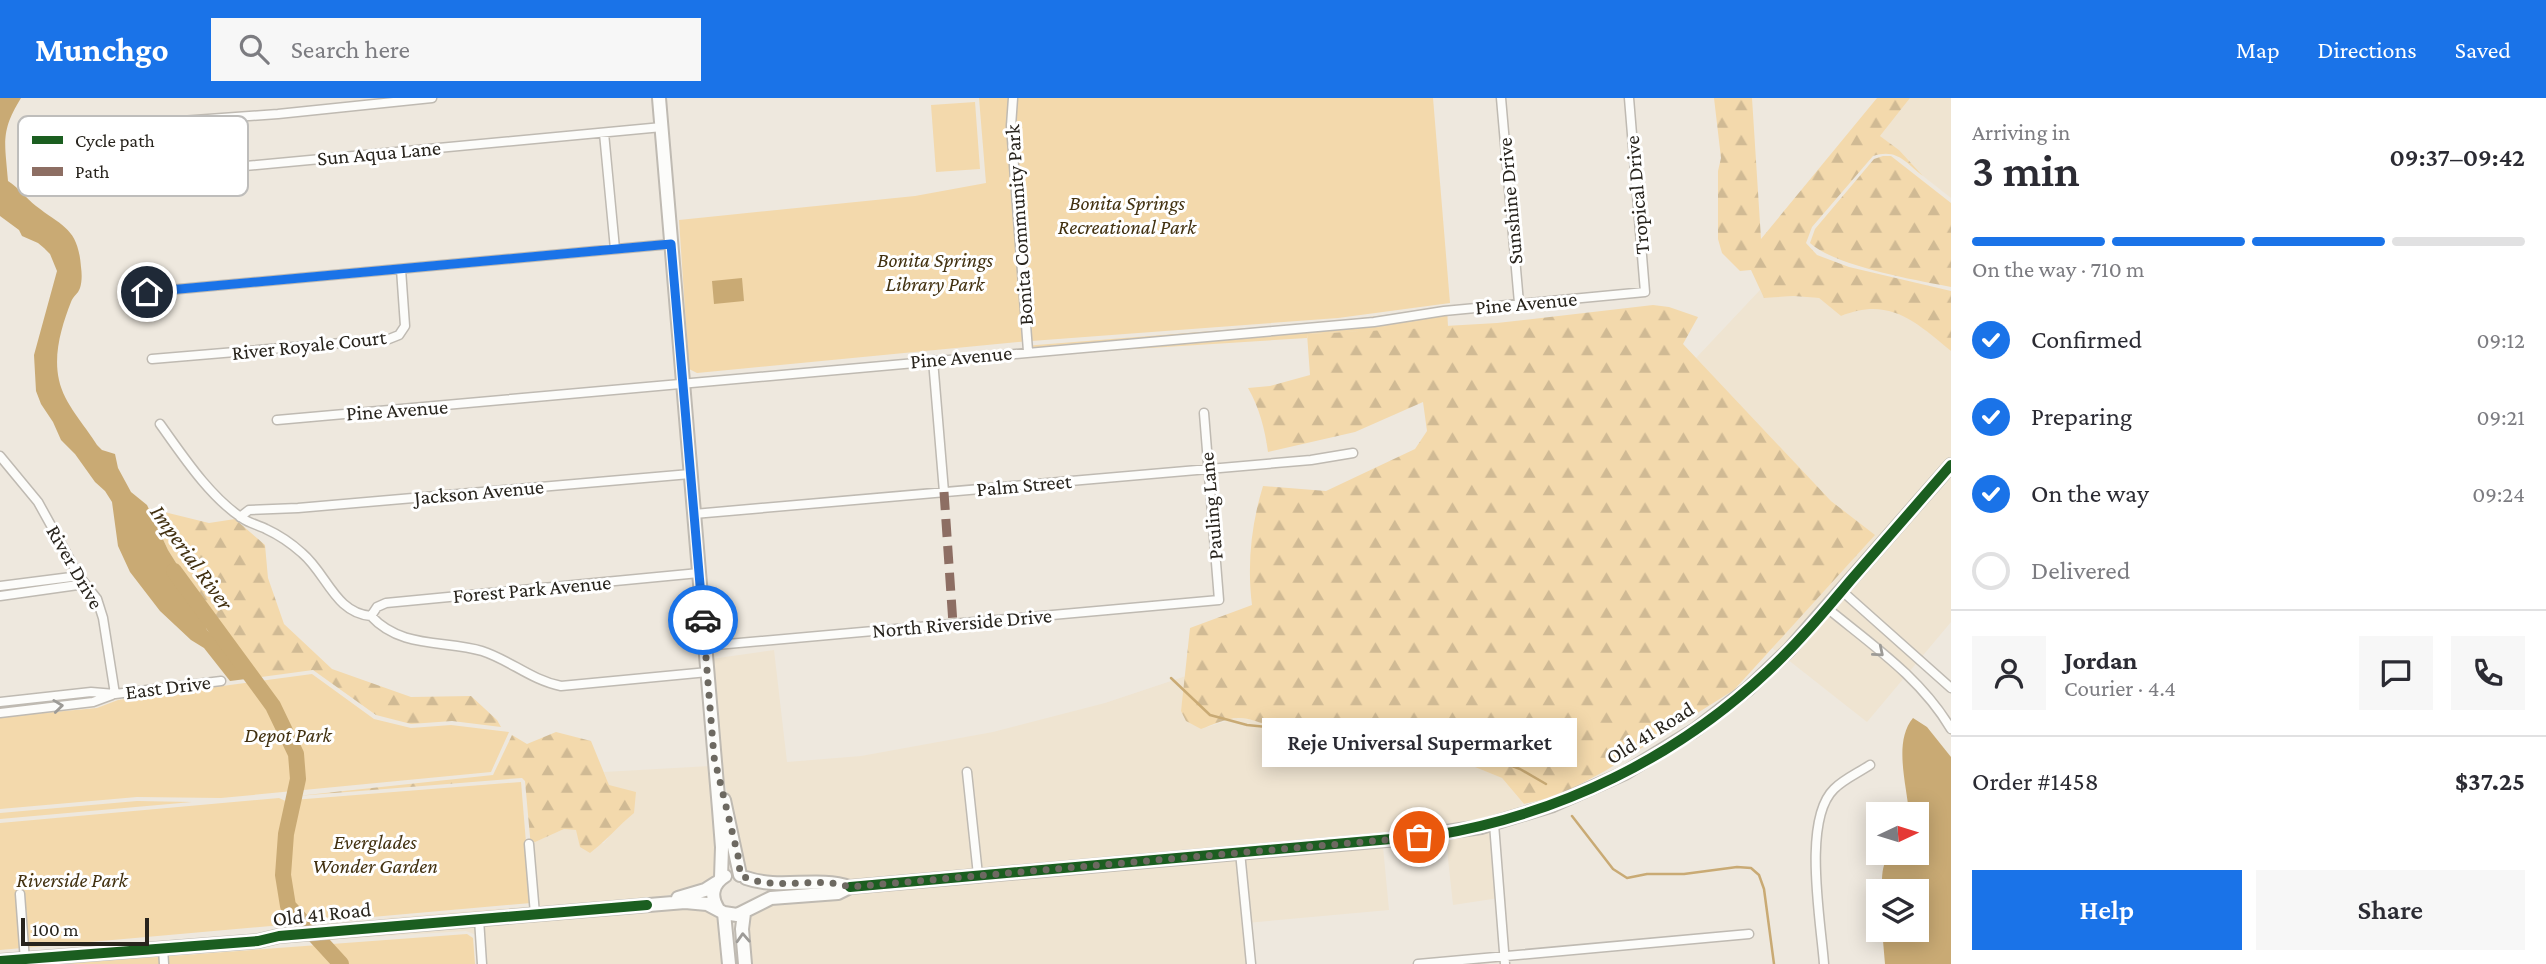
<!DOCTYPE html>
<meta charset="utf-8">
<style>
body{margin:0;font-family:"Crimson Pro",serif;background:#f7f7f7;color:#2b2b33;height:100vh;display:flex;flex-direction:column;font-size:26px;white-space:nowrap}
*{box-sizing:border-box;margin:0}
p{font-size:23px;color:#7c7c81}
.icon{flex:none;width:38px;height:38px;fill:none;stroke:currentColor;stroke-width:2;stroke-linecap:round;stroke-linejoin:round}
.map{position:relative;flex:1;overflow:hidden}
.sheet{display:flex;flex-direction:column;background:#fff;width:595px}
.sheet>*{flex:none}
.needle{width:46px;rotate:86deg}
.buttons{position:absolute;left:1866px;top:704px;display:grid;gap:14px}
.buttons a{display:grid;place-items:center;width:63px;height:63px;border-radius:0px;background:#fff;box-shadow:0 4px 18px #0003;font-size:35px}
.scale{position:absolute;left:21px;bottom:18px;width:128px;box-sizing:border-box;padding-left:7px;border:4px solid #28241d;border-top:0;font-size:19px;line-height:24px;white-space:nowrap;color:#28241d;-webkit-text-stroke:5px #fff;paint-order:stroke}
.pin{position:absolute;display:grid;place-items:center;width:60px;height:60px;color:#fff;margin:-30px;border:4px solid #fff;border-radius:50%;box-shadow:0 2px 7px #0007}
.courier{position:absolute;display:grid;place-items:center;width:70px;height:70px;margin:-35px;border:5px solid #1a73e8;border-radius:50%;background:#fff;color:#222;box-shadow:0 2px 9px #0007}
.bubble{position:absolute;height:49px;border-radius:0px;background:#fff;box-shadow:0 4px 18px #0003;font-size:23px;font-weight:600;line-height:49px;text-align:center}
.headline em{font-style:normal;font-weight:600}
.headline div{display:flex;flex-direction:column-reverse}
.headline{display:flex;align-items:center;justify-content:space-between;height:119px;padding:0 21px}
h1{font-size:46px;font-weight:600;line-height:52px}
.bar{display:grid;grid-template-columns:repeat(4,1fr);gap:10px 7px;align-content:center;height:84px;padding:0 21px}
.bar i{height:9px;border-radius:5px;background:#e1e1e2}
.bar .on{background:#1a73e8}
.bar p{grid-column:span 4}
.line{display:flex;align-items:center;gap:18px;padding:0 21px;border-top:2px solid #e1e1e2}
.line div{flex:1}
.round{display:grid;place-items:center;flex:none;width:74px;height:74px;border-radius:0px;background:#f7f7f7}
ol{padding:0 21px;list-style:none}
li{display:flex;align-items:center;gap:21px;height:77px}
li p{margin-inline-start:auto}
li .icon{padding:7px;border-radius:50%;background:#1a73e8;color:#fff;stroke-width:4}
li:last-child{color:#7c7c81}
li i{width:38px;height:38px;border:4px solid #e1e1e2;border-radius:50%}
.cta{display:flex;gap:14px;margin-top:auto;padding:14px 21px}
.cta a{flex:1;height:80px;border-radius:0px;background:#1a73e8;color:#fff;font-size:28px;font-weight:600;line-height:80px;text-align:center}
.cta a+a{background:#f7f7f7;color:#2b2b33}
header{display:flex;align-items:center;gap:42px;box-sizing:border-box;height:98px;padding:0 35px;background:#1a73e8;color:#fff}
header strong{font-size:33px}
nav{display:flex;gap:38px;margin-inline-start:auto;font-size:24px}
.search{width:490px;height:63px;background:#f7f7f7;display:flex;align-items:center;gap:18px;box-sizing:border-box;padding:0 24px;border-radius:0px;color:#7c7c81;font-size:26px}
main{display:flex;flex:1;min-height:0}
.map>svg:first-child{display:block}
.built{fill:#efe4d1}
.forest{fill:url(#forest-firs)}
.green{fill:#f3d9ac}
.water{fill:#c9aa74}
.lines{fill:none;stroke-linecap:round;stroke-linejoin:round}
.stream{stroke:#c9aa74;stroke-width:2.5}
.river{stroke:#c9aa74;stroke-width:16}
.street-casing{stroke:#bfbab2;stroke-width:11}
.secondary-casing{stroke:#bfbab2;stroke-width:16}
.street{stroke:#fcfcfa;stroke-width:8}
.secondary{stroke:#fcfcfa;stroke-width:12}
.quiet{stroke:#8d6e63;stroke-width:9;stroke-dasharray:18 9;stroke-linecap:butt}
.cycleway-casing{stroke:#fff;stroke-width:15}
.cycleway{stroke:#1b5e20;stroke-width:10}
.oneway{stroke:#9d9b97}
.done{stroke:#6d6961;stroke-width:7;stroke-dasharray:0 12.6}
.route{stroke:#1a73e8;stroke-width:9}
.labels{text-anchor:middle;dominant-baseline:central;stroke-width:6;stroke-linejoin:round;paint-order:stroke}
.street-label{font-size:21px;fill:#28241d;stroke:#fff}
.park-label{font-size:21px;font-style:italic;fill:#423110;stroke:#fff}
.water-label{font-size:23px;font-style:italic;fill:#412f0f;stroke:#fff}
.key{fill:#fff;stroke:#bebdbb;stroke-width:2}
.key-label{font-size:19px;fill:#28241d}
</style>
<header>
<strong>Munchgo</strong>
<div class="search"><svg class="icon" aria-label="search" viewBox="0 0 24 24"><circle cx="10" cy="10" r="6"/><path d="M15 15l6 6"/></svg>Search here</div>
<nav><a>Map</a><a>Directions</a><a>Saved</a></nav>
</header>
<main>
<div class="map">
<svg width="1951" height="866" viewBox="0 0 1951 866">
<defs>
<pattern id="forest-firs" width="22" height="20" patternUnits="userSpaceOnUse" patternTransform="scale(1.75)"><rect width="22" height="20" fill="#f3d9ac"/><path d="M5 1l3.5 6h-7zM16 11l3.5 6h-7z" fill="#d0ba94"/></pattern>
</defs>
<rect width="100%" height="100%" fill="#eee8de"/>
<path class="built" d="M1910 0H1951V100L1923 78 1899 52 1880 38Z
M1760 192 1764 200 1793 198 1819 200 1841 218 1858 211H1886L1914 222 1951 253V360L1779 555 1772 550 1874 437 1831 403 1696 260Z
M1951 374V524L1867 624 1787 561Z
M774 552 787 664 861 658 993 634 1105 605 1186 578 1181 613 1201 631 1236 620 1253 622 1288 635H1309L1334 644 1414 648 1438 654 1502 680 1523 705 1514 714 1492 721 1435 732 853 784 784 782 749 776 745 773 719 659 711 561Z
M710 668 717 749 716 778 702 788 646 803 380 825 385 820 532 808 531 750 533 745 564 731 577 732 580 749 604 745 616 729 633 715 609 687 604 674Z
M1501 728 1492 737 1499 800 1453 807 1446 742 1383 749 1389 812 1246 825 1250 866H750L747 831 750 816 772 805 850 794Z
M684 809 705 811 719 818 724 866H480L476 837 466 833 322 842 319 839Z"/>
<path class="forest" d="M1714 0H1752L1761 141 1877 0H1910L1880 38 1899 52 1923 78C1905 64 1897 50 1873 58L1812 129 1806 145 1817 157 1849 169 1951 193V253C1916 224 1889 198 1841 218L1819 200 1793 198 1764 200 1751 172 1740 173 1722 155 1718 141V73L1721 60Z
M1883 58H1891L1951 105V189C1915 182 1835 168 1810 145L1815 131 1874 61Z
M1653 207 1669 209 1698 219 1683 246 1831 403 1875 437 1734 592 1605 673 1558 698 1524 706 1502 680 1438 654 1414 648 1334 644 1332 647C1317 634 1304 638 1286 634 1270 630 1255 620 1238 620 1227 620 1212 627 1201 631L1186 623 1181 613 1190 530 1252 507C1247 467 1251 427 1263 388L1326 393 1415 351 1427 333 1423 304 1355 334 1268 354C1265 331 1259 309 1248 290L1270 288 1310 277 1307 236 1497 225Z
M148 410 209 425 235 421 265 447 268 480 284 526 332 571 411 599 471 598 497 622 501 629 452 623 411 626 376 617 313 572 254 580 233 557 229 544 207 532 205 526 192 510 183 476 168 452Z
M556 634 591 643 609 687 636 694 634 715C618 728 606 743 590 755L580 749 576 732 564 731 533 745 531 750 525 683 522 680 297 698 493 677 512 637 527 646Z"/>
<path class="green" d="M979 0H1433L1450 205 1338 220 1018 244 697 275 689 271 679 122 915 98 986 85Z
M975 4 980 71 936 74 931 7Z
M1447 209 1448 229 1307 236V240L1024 258V248L1338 223Z
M312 576 374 621 411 630 451 627 509 634 491 674 221 700 137 699 0 711V619L97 610 118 602Z
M521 684 531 805 0 852V725L279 700 292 706 293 702Z
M137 703 192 704 0 721V715Z
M467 836 473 840 475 866H63Z"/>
<path class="water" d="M0 0H21C0 34 5 44 8 83 19 90 26 100 36 108 63 129 78 130 81 169 82 176 82 184 80 190 78 196 73 198 71 204 62 227 53 256 59 282 64 306 85 327 97 347L102 352 115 356 118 370 131 394 147 407 168 452 183 476 192 509 202 519 207 532 212 536 225 538 233 557 254 580 230 583 204 550 191 542 160 513 130 474 118 448 112 404 105 393 95 384 75 356 61 342 53 324 41 306 36 293 34 257 57 173 50 156 44 150 38 145 22 138 19 132 0 118Z
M742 180 744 203 714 206 712 183Z
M1913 620 1927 629 1951 659V866H1885L1882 831H1916V793H1882C1882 778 1881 767 1891 754H1916V716H1909C1907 687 1893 644 1913 620Z"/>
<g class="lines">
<path class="stream" d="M1171 580 1210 617 1247 627 1459 648 1520 671 1546 686
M1572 718 1613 771 1627 780 1647 776H1684L1737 769 1751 770 1759 777 1764 791 1774 866"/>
<path class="river" d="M174 473 273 608 296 656 298 681 286 736 283 777 288 808 341 866"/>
<g class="street-casing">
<path id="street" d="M1013 0 1011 28 1028 253
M1501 0 1519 205
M75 35 98 29 278 16 432 0
M604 35 615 151
M96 82 662 29
M147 194 671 146
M152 261 389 241 399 237 405 228 401 171
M933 262 944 394
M277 322 1374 224 1444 213 1645 194 1629 0
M160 326C183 358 209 398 242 420 249 425 258 427 266 431 279 437 292 446 302 455 327 476 335 515 371 518 401 551 446 542 482 553 510 562 531 582 561 588L708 574
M0 358 38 404 79 478 97 501 103 520 115 596
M694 416 1311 362 1353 355
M240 419 249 412 298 410 690 376
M0 488 79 478
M1842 493 1951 590
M0 498 85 486
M1827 510C1872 547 1921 580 1951 631
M371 518 377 509 386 505 699 475
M705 548 1219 502 1204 315
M0 604 91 594 115 596 221 583
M0 615 93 604 112 597
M967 674 978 777
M1494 726 1505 866
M529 746 535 816
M1240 754 1251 866
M20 796 25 863
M479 821 482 866
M163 850 164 866
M1418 866 1749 836
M1824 866C1821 824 1802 722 1834 691 1844 681 1858 675 1870 667"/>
</g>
<g class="secondary-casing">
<path id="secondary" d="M659 0 719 711 722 749 721 780
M724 702 740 777
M746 780C780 792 816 778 850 789
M678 800 705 792 716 785
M718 811C710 799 712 786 725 778
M724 815 729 866
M744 815 742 831 745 866
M0 863 258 843 279 838 685 804 707 806 724 815 737 817 771 800 838 795 850 789 1398 741 1481 729 1553 707 1625 675 1695 632 1748 591 1789 552 1951 367"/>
</g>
<use href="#street" class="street"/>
<use href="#secondary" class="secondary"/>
<path class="quiet" d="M944 394 953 526"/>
<g class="cycleway-casing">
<path id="cycleway" d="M850 789 1436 737C1560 716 1676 660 1768 573 1798 545 1824 514 1850 483 1884 444 1917 406 1951 367
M0 863 258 843 279 838 647 807"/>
</g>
<use href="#cycleway" class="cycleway"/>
</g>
<defs><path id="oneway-chevron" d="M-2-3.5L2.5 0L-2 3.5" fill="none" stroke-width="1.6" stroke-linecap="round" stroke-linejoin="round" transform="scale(1.75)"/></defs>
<g class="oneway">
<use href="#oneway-chevron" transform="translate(1879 554) rotate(40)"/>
<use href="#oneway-chevron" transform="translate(58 608) rotate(-7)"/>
<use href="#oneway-chevron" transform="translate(743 840) rotate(-93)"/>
</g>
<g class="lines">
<path class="done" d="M703 522 714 659 739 762 740 777C775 795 814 777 850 789L1419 739"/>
<path class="route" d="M147 194 671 146 703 522"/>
</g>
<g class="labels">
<g class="street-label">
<text transform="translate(379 55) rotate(-5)">Sun Aqua Lane</text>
<text transform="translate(1637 97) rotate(-95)">Tropical Drive</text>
<text transform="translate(1510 103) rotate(-95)">Sunshine Drive</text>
<text transform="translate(1019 127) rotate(-94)">Bonita Community Park</text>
<text transform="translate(1526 205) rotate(-5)">Pine Avenue</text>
<text transform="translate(309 247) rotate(-6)">River Royale Court</text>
<text transform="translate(961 259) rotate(-5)">Pine Avenue</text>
<text transform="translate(397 312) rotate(-4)">Pine Avenue</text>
<text transform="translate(1024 387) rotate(-5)">Palm Street</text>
<text transform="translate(479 394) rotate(-5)">Jackson Avenue</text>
<text transform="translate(1211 408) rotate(-95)">Pauling Lane</text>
<text transform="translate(75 469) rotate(60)">River Drive</text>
<text transform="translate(532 491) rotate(-5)">Forest Park Avenue</text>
<text transform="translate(962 525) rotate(-5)">North Riverside Drive</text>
<text transform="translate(168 589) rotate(-7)">East Drive</text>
<text transform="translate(1650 635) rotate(-32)">Old 41 Road</text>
<text transform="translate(322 816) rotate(-6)">Old 41 Road</text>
</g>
<g class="park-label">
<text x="1127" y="105">Bonita Springs<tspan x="1127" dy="24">Recreational Park</tspan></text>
<text x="935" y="162">Bonita Springs<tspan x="935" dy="24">Library Park</tspan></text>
<text x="288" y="637">Depot Park</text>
<text x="375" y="744">Everglades<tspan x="375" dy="24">Wonder Garden</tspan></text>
<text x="72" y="782">Riverside Park</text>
</g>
<g class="water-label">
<text transform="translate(192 459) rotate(54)">Imperial River</text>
</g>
</g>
<rect x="18" y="18" width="230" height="80" rx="10" class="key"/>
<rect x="32" y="38" width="31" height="8" fill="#1b5e20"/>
<rect x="32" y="69" width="31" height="9" fill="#8d6e63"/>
<g class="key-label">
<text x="75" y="49">Cycle path</text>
<text x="75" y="80">Path</text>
</g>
</svg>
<div class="buttons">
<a><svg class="needle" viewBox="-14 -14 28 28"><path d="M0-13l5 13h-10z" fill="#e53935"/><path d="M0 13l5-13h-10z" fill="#7c7c81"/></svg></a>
<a><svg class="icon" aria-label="layers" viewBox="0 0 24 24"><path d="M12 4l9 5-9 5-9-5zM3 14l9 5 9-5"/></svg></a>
</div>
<div class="scale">100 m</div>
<div class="pin" style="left:1419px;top:739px;background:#ea580c"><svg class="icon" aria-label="bag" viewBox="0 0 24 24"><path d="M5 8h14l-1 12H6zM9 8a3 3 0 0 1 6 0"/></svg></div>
<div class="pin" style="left:147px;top:194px;background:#1f2937"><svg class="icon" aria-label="home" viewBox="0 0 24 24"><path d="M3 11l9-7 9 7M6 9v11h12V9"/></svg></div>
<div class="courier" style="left:703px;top:522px"><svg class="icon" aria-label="car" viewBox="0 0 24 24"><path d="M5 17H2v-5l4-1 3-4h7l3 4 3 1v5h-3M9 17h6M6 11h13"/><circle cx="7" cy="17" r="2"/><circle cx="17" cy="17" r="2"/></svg></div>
<div class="bubble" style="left:1262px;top:620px;width:315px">Reje Universal Supermarket</div>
</div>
<section class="sheet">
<div class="headline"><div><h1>3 min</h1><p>Arriving in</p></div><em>09:37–09:42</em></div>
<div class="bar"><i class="on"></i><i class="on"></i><i class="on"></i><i></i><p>On the way · 710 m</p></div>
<ol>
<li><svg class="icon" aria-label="check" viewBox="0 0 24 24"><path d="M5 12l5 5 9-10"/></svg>Confirmed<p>09:12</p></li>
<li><svg class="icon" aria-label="check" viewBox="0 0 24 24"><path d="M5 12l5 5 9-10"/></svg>Preparing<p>09:21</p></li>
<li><svg class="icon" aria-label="check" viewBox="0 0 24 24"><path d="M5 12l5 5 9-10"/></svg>On the way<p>09:24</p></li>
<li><i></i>Delivered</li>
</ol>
<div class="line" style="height:126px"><a class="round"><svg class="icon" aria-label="person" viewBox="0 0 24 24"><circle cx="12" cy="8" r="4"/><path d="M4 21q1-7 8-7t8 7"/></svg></a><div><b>Jordan</b><p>Courier · 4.4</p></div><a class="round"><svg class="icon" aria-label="chat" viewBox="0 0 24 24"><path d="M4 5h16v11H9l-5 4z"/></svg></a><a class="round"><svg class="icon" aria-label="phone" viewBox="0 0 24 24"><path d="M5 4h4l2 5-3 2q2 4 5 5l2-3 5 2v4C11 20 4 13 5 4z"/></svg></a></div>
<div class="line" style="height:91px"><div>Order #1458</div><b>$37.25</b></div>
<div class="cta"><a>Help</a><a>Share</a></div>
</section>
</main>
